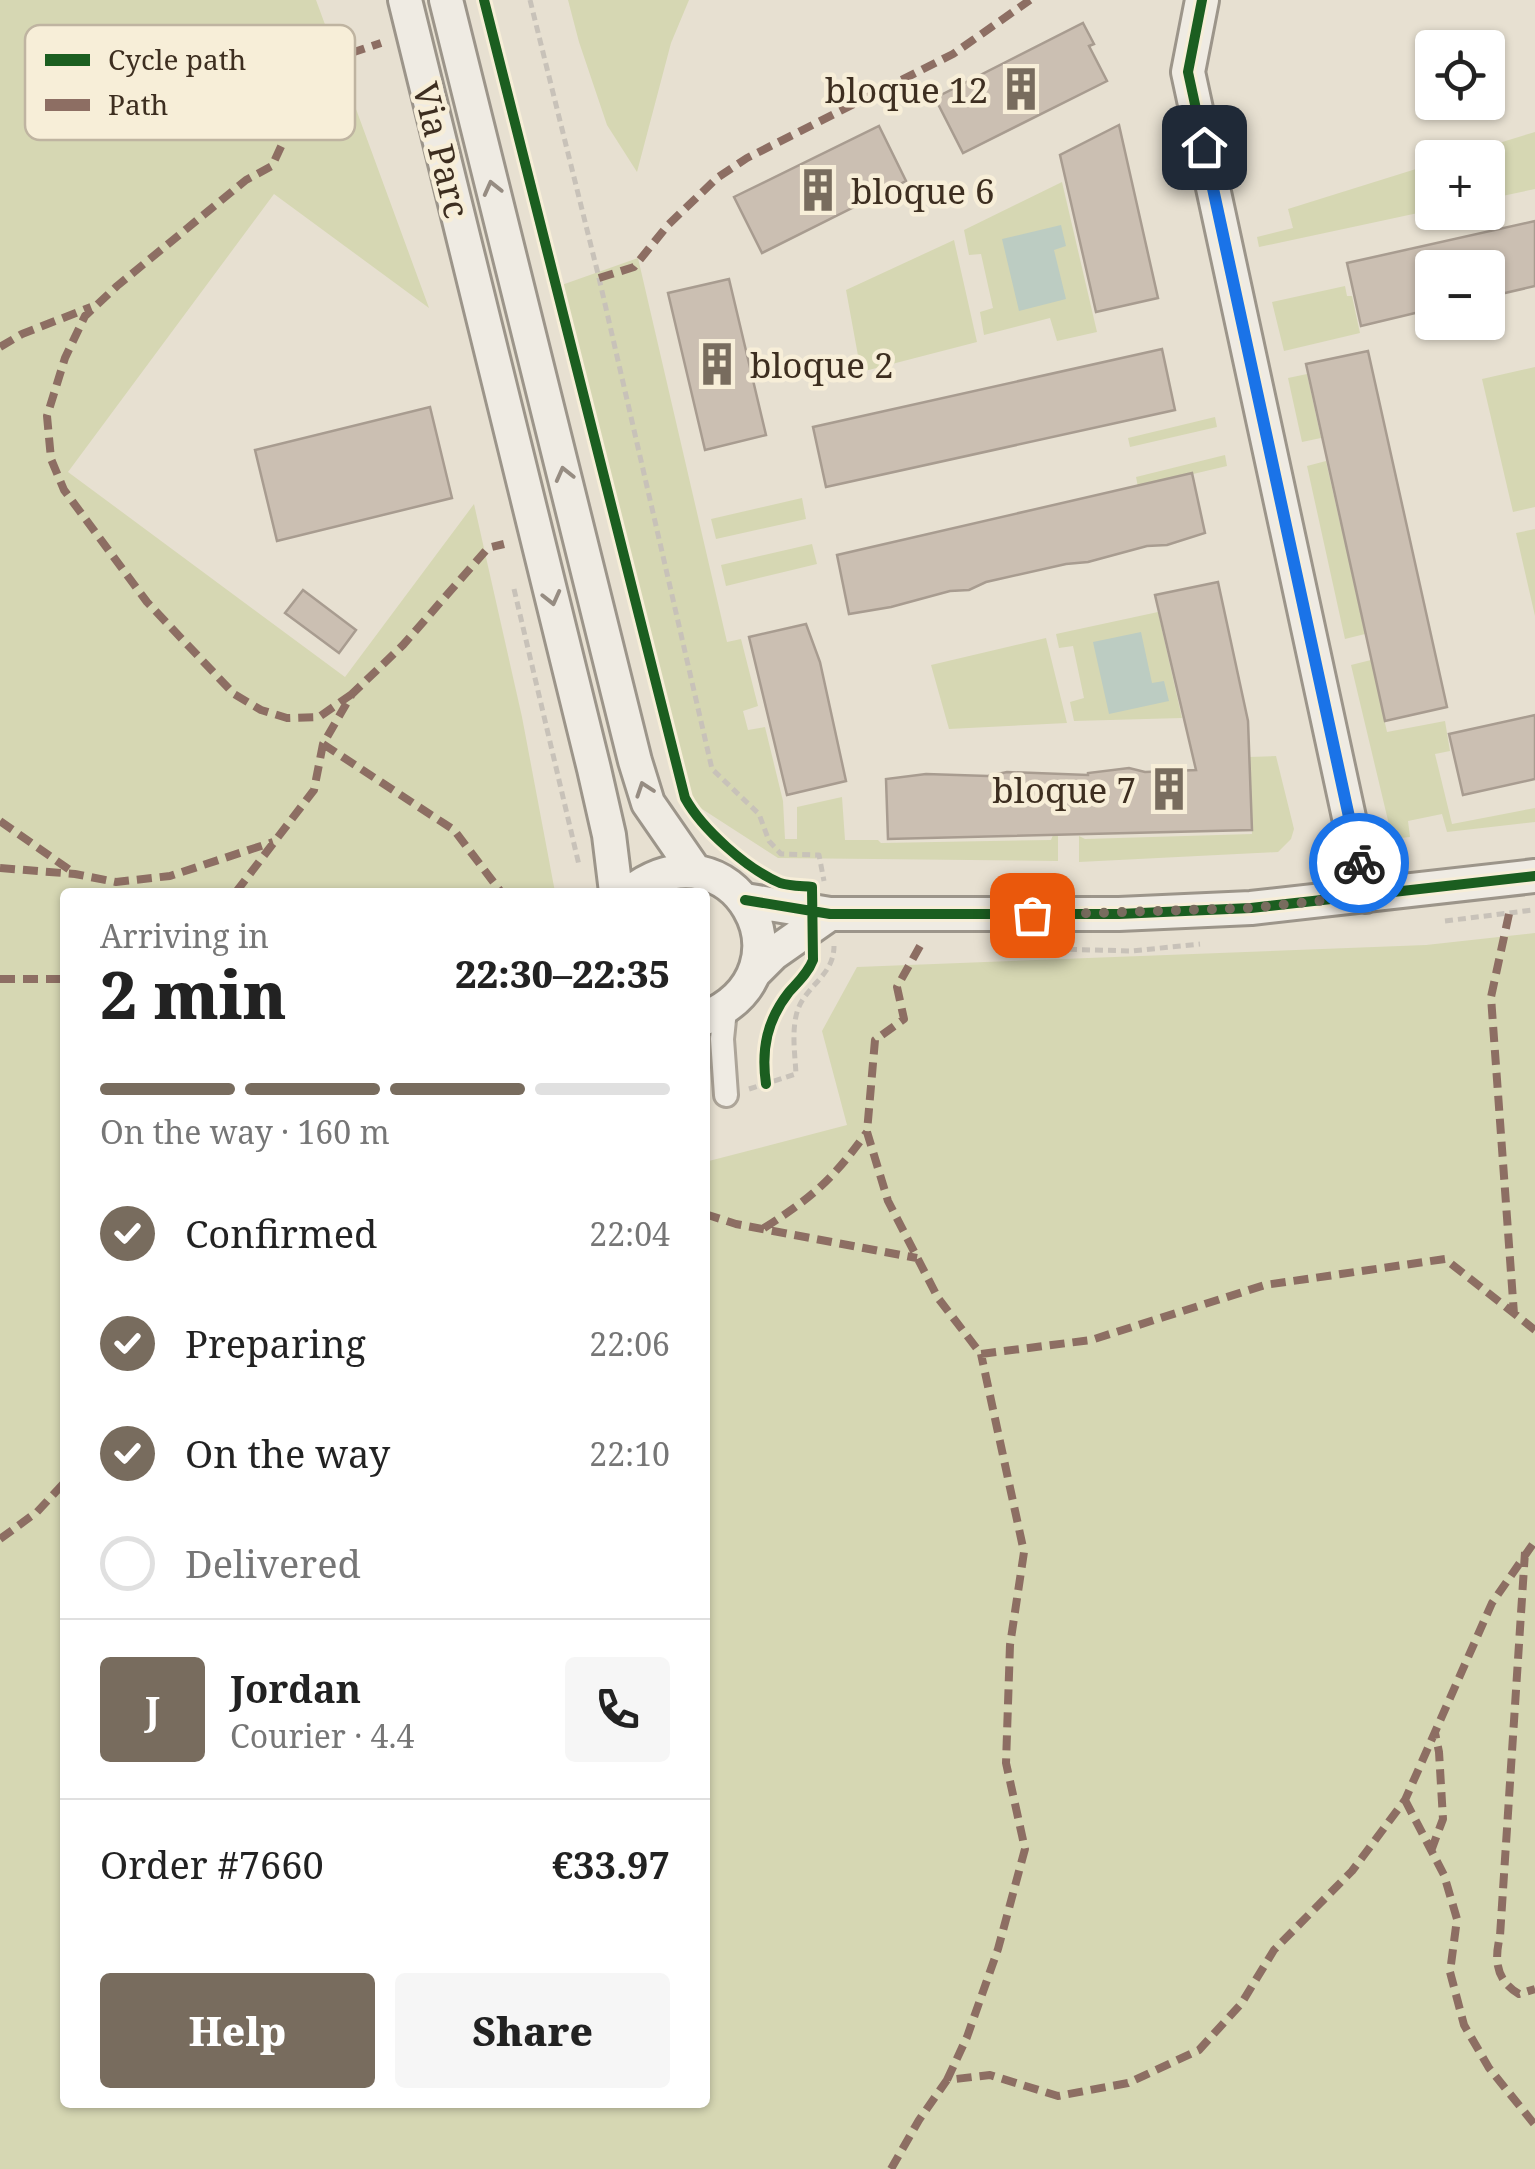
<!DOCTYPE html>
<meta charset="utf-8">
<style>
body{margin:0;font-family:"Noto Serif",serif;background:#f6f6f6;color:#222;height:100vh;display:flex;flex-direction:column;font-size:38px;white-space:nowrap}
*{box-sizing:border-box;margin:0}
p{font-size:32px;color:#767676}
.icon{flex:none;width:55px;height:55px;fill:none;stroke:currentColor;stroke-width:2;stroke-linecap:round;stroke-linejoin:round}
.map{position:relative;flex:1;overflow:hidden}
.sheet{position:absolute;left:60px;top:888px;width:650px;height:1220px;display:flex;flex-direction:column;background:#fff;border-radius:10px;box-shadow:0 2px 8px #0004}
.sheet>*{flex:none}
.buttons{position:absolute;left:1415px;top:30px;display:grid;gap:20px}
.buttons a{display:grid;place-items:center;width:90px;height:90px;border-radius:10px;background:#fff;box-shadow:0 2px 8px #0004;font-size:50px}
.pin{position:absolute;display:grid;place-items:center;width:85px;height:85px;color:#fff;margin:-42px;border-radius:20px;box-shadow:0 5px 15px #0006}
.courier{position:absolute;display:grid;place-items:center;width:100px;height:100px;margin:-50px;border:8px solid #1a73e8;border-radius:50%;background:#fff;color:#222;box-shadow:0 2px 12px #0007}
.head em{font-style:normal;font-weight:800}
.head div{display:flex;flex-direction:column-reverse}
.head{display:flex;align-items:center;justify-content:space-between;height:170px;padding:0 40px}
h1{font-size:65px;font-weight:800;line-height:75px}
.bar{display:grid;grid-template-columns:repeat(4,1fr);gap:15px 10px;align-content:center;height:120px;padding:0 40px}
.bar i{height:12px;border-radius:8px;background:#e0e0e0}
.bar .selected{background:#786c5e}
.bar p{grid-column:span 4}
.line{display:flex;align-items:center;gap:25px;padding:0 40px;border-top:2px solid #e0e0e0}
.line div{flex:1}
.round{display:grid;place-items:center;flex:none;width:105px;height:105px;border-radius:10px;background:#f6f6f6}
ol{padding:0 40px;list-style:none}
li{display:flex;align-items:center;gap:30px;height:110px}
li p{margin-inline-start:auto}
li .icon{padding:10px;border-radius:50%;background:#786c5e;color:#fff;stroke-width:4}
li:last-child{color:#767676}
li i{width:55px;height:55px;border:5px solid #e0e0e0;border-radius:50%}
.primary-button{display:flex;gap:20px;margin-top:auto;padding:20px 40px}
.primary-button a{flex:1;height:115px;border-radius:10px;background:#786c5e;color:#fff;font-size:40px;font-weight:800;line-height:115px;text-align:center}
.primary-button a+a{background:#f6f6f6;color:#222}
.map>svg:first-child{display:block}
.green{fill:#d6d7b3}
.water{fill:#bcccc2}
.building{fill:#cbbfb2;stroke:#a89c90;stroke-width:2.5}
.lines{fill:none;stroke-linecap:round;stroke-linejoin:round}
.street-casing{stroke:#ada599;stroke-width:28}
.secondary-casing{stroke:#9c958a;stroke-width:38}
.path{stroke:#c8c2b9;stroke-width:5;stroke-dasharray:8 5;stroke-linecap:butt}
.street{stroke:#efebe3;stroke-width:22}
.secondary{stroke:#efebe3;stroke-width:32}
.quiet{stroke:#8d6e63;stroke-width:8;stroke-dasharray:15 8;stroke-linecap:butt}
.cycleway-casing{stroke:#f7eed8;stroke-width:16}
.cycleway{stroke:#1b5e20;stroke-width:10}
.oneway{stroke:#968c82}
.done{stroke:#786c5e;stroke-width:10;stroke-dasharray:0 18}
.route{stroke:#1a73e8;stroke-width:12}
.labels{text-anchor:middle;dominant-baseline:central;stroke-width:9;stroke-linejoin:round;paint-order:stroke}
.poi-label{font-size:35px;fill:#3d2e20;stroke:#f7eed8;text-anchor:end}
.street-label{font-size:35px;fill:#3d2e20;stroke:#f7eed8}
.key{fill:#f7eed8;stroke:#bfb4a1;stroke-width:2.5}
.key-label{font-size:28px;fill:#3d2e20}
</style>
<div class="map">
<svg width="1535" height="2169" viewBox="0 0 1535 2169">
<rect width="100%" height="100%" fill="#e7e0d1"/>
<path class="green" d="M0 0H316L429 308 274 194 68 472 345 677 474 504 522 717 555 892H65V2102H705V1162L847 1125 822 1031 857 967 1426 945 1535 933V2169H0Z
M568 0H689L671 43 637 172 607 125 579 42Z
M1535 132V189L1488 199V158L1453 157Z
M1432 164V210L1259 247 1257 237 1293 228 1288 209Z
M1062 182 1097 332 1057 341 1050 318 984 335 980 312 993 308 981 254 969 255 964 230Z
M954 240 977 342 861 372 846 290Z
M638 258 727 642 741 639 758 706 743 711 748 730 765 727 783 801 785 839H797V807L842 797 845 840H878L881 843 1051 840 1053 835H1058V861L778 858 685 798 556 287Z
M1345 286 1347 296H1352L1360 333 1284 351 1272 302Z
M1535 367V507L1513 512 1482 379Z
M1307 374 1321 438 1302 442 1288 378Z
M1215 417 1217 427 1130 447 1128 438Z
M1225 455 1227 466 1138 487 1136 477Z
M1326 461 1340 523 1398 511 1406 549 1349 562 1365 634 1345 639 1307 466Z
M802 498 806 519 716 539 711 519Z
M1535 529V616L1516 533Z
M812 544 817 564 726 586 721 565Z
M1158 612 1182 718 1074 721 1070 702 1084 698 1073 646 1059 648 1056 634Z
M1046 638 1067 723 949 729 931 665Z
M1371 660 1387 732 1445 721 1450 751 1435 754 1452 824 1535 808V822L1447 832 1442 814 1408 821 1410 837 1400 838 1391 833 1351 665Z
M1276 756 1294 829 1291 839 1278 852 1079 862V836L1085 839 1252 834 1249 757Z"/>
<path class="water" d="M1061 225 1066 246 1054 250 1066 299 1019 311 1002 239Z
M1141 632 1152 683 1164 681 1169 701 1109 714 1093 642Z"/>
<path class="building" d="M1083 23 1094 44 1089 46 1107 81 963 153 935 98Z
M1119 125 1158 298 1096 312 1060 155Z
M879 126 906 181 762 253 734 197Z
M1535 221V286L1488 297V268H1432V309L1361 326 1347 263Z
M729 279 766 435 705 450 668 293Z
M1162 349 1175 410 826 487 813 427Z
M1368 351 1447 707 1385 721 1306 364Z
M430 407 452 498 277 541 255 450Z
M1192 473 1205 533 1167 545 1147 546 1088 562 1066 564 986 582 969 590 950 591 891 607 849 614 837 555Z
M1218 582 1248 721 1252 830 888 839 886 779 926 774 988 776 1007 772 1088 775V773L1129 768 1145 772 1196 770 1155 595Z
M303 590 356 630 339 653 285 613Z
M806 624 820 662 846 781 787 795 749 637Z
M1535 715V779L1463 795 1449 734Z"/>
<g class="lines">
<g class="street-casing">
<path id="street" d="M725 1010 722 1039 726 1095"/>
</g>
<g class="secondary-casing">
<path id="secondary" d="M405 0 594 769 609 835 616 892
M446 0 635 761 648 803 695 871
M1202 0 1188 72 1366 896
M631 892C731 816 820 969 705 1018
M745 900 830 914H1119L1251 908 1535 876
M756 971 773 954 830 914"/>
</g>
<path class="path" d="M530 0 599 278 712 769 759 814 769 841 781 854 819 855 824 881
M514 589 579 865
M1445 921 1533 910
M1017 948 1132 951 1200 944
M749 1089 796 1074C795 1054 791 1029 798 1009 807 985 834 975 834 946"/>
<use href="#street" class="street"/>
<use href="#secondary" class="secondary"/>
<path class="quiet" d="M599 278 634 267 668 225 717 178 747 158 953 54 1030 0
M0 347 22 334 91 307
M352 694 319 717 287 718 261 710 234 694 147 602 64 490 51 459 47 416 65 358 85 316 117 286 246 180 272 166 291 125 302 88 330 60 381 43
M323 744 454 830 501 892
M0 821 74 873
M0 868 75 874 116 882 170 876 273 842
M236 892 314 790 323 744 352 694 403 645 488 548 504 544
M1509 914 1491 997 1514 1314
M920 946 897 987 904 1019 875 1040 867 1132 888 1201 938 1298 981 1354 1091 1340 1265 1285 1445 1259 1535 1330
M0 979H65
M705 1214 736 1224 917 1258
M764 1228C813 1197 833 1179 867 1132
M0 1539 37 1512 65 1482
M1525 1552 1500 1936C1494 1961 1496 1980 1519 1994L1535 1989
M1405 1800 1444 1875 1457 1919 1450 1972 1464 2025 1489 2068 1535 2125
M1431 1851 1443 1819 1439 1752 1435 1733
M947 2080 967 2037 998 1949 1025 1849 1006 1763 1010 1645 1024 1552 981 1354
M891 2169 919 2120 947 2080 990 2075 1058 2096 1128 2083 1199 2050 1241 2004 1274 1950 1352 1871 1405 1800 1492 1603 1535 1541"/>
<g class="cycleway-casing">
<path id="cycleway" d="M484 0 685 798C702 829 747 869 780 883 789 886 802 886 812 887L813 960C808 973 798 982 789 992 767 1020 761 1049 766 1084
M1202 0 1188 72 1366 896
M745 900 830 914H1119L1251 908 1535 876"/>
</g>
<use href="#cycleway" class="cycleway"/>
</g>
<defs><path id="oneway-chevron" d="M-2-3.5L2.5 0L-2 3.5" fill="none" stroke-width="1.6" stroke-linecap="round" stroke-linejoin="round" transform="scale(2.5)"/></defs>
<g class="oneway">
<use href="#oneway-chevron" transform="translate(492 188) rotate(-104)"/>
<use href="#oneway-chevron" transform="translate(564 474) rotate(-104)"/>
<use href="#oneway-chevron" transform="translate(552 598) rotate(76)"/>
<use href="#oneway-chevron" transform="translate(644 789) rotate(-109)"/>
</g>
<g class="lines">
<path class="done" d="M1032 915 1251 908 1366 896 1359 863"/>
<path class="route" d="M1204 147 1359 863"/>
</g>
<defs>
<g id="building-bare" transform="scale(3.45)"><path d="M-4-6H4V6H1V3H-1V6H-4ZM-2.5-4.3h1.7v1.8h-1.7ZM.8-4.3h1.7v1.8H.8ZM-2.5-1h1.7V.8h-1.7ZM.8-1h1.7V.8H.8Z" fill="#786c5e" stroke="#f7eed8" stroke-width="2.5" paint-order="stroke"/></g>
</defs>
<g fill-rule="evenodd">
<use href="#building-bare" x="1021" y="89"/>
<use href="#building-bare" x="818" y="190"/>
<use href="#building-bare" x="717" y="364"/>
<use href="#building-bare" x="1169" y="789"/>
</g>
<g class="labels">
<g class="poi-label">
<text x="988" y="89">bloque 12</text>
<text x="851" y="190" text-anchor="start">bloque 6</text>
<text x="750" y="364" text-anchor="start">bloque 2</text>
<text x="1136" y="789">bloque 7</text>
</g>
<g class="street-label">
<text transform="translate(442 150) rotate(76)">Via Parc</text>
</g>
</g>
<rect x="25" y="25" width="330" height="115" rx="15" class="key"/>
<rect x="45" y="54" width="45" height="12" fill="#1b5e20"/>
<rect x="45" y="99" width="45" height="12" fill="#8d6e63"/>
<g class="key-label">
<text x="108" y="70">Cycle path</text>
<text x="108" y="115">Path</text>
</g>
</svg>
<div class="buttons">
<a><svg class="icon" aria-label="locate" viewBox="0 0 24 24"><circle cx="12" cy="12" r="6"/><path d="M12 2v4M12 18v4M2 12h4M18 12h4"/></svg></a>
<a>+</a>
<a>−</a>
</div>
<div class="pin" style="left:1032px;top:915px;background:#ea580c"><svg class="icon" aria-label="bag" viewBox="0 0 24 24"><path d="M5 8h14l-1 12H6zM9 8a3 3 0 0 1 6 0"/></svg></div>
<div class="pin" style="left:1204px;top:147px;background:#1f2937"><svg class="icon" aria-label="home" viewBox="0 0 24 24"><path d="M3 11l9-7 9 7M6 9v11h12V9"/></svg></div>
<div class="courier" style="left:1359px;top:863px"><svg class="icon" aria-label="bike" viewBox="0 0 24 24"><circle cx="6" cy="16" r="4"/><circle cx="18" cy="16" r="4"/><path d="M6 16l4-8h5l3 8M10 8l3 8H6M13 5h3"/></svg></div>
<section class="sheet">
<div class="head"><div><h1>2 min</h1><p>Arriving in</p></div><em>22:30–22:35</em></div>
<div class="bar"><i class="selected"></i><i class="selected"></i><i class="selected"></i><i></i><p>On the way · 160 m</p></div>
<ol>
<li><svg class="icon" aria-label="check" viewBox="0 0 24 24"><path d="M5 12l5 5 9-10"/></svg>Confirmed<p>22:04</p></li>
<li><svg class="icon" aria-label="check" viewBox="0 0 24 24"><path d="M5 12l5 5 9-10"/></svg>Preparing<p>22:06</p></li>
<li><svg class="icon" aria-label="check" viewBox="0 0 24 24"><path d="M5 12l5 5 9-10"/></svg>On the way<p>22:10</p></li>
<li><i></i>Delivered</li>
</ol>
<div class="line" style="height:180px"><b class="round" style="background:#786c5e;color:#fff">J</b><div><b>Jordan</b><p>Courier · 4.4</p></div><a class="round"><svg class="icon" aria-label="phone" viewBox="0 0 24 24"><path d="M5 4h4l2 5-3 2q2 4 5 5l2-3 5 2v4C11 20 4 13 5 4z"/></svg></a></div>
<div class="line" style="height:130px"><div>Order #7660</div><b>€33.97</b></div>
<div class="primary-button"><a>Help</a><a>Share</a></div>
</section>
</div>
